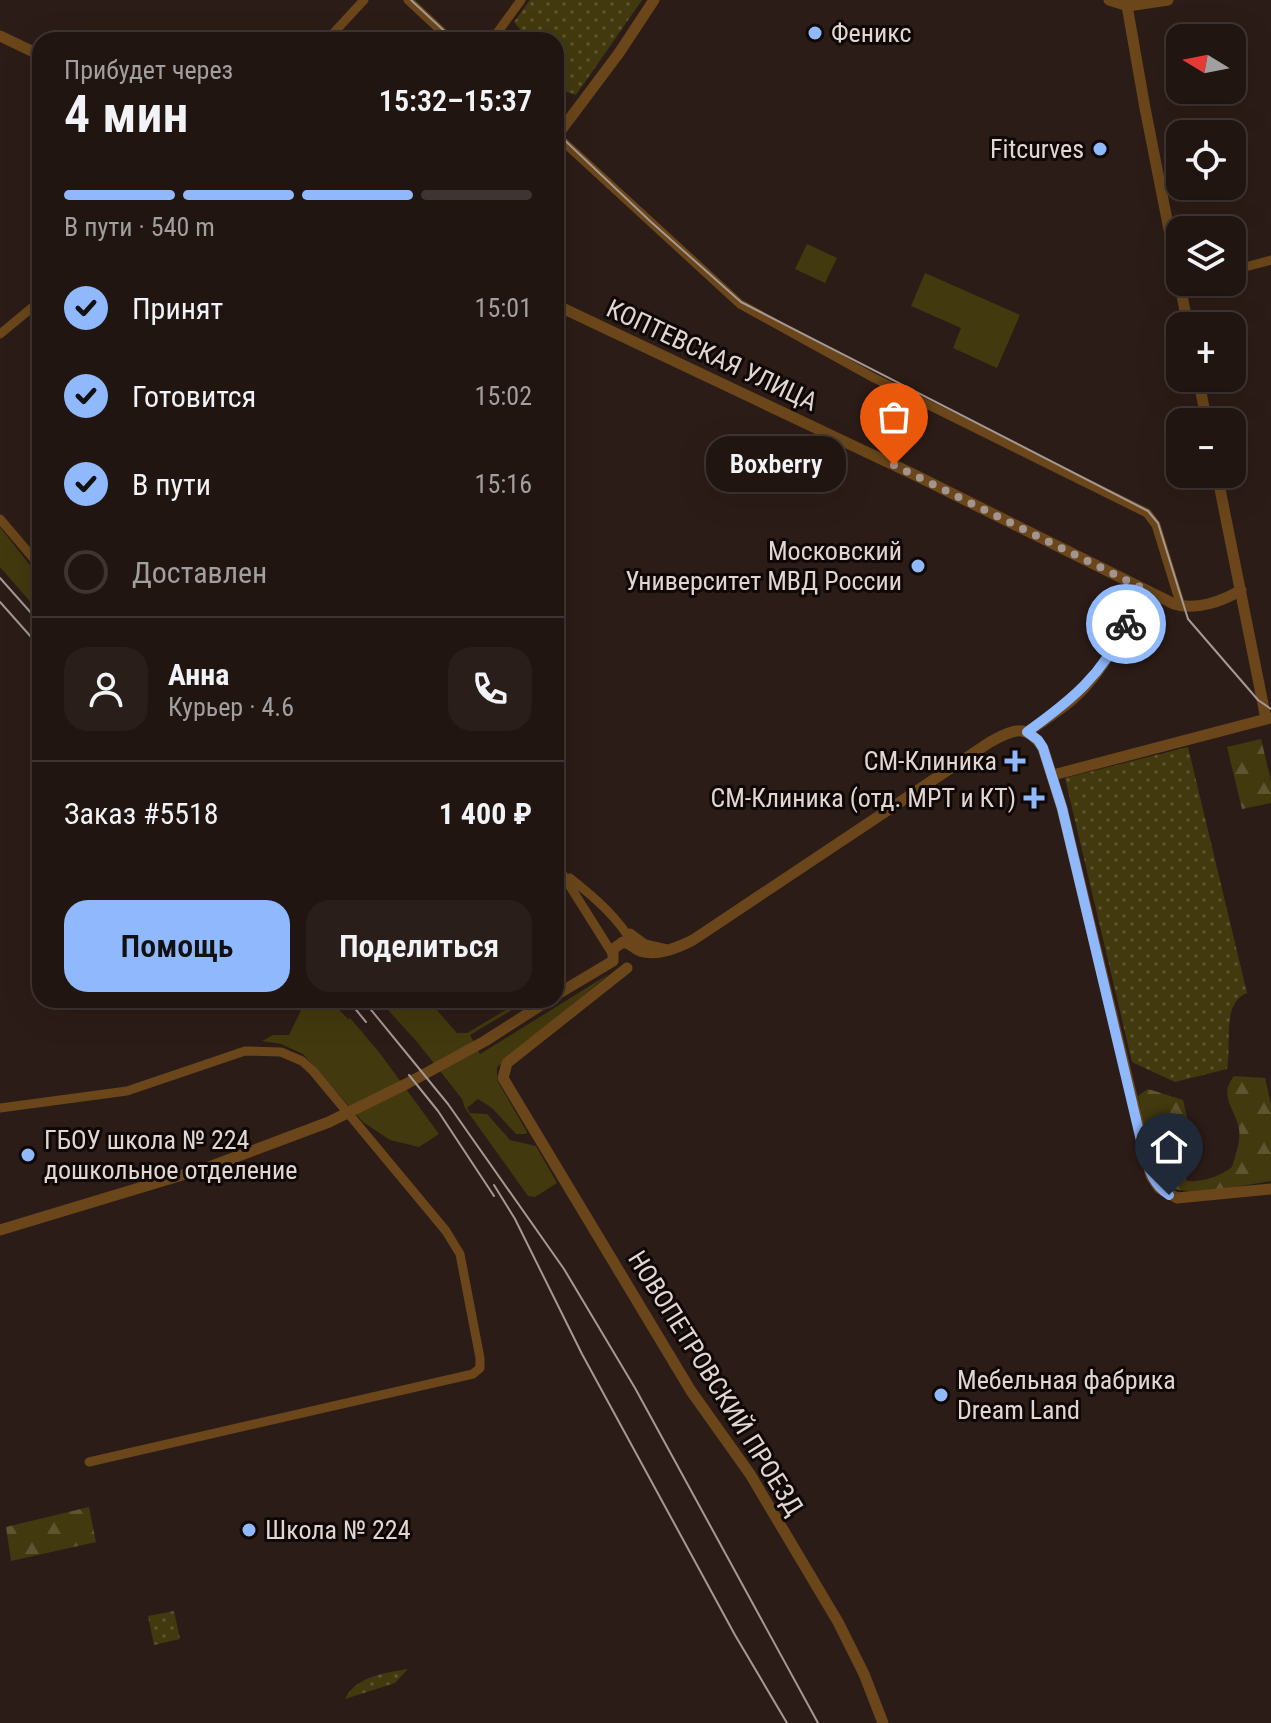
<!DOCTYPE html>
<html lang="ru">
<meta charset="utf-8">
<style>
body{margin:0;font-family:"Roboto Condensed",sans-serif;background:#291e1a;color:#f1f3f6;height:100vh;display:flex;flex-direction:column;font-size:30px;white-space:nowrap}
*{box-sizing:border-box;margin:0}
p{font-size:26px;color:#a29f9f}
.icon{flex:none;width:44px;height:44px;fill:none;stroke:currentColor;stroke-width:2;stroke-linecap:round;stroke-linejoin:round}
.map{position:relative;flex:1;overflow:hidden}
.side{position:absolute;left:32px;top:32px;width:532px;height:976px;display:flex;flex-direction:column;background:#211511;border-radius:24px;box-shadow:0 8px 32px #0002,0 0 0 2px #3e3431}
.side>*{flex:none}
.needle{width:52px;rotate:280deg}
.buttons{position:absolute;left:1166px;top:24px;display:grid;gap:16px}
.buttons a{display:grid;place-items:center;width:80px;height:80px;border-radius:16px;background:#211511;box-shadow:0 8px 32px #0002,0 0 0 2px #3e3431;font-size:40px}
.pin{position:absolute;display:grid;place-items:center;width:68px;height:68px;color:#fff;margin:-82px -34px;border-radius:50% 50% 50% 0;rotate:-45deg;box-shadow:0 0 8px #0007}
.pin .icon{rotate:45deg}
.courier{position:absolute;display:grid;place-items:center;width:80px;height:80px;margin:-40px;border:6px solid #8fb8fd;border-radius:50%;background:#fff;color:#222;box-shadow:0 2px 10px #0007}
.bubble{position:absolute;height:56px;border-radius:24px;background:#211511;box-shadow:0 8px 32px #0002,0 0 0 2px #3e3431;font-size:26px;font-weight:600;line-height:56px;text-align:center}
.headline em{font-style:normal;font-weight:600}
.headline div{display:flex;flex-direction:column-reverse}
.headline{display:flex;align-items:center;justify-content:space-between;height:136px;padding:0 32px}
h1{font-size:52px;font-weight:600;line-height:60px}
.bar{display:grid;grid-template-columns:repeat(4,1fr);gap:12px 8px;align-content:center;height:96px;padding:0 32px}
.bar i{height:10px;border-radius:6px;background:#3e3431}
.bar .selected{background:#8fb8fd}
.bar p{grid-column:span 4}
.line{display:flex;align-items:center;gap:20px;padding:0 32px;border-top:2px solid #3e3431}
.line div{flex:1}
.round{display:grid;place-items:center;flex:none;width:84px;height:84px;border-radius:24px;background:#291e1a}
ol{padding:0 32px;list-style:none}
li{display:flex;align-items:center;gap:24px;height:88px}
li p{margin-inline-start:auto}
li .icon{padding:8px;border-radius:50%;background:#8fb8fd;color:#111;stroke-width:4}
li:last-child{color:#a29f9f}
li i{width:44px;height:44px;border:4px solid #3e3431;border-radius:50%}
.action{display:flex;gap:16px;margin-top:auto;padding:16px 32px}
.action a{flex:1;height:92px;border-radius:24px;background:#8fb8fd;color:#111;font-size:32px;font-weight:600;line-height:92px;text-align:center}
.action a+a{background:#291e1a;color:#f1f3f6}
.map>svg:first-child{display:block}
.green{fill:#43390e}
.forest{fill:url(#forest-firs)}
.park{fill:url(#park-dots)}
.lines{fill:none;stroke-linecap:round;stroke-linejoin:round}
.minor{stroke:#6a461a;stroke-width:9}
.tertiary{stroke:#6a461a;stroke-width:11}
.tram{stroke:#a59994;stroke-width:2}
.rail{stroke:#a59994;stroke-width:2}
.done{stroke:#a29591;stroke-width:8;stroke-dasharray:0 14.4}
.route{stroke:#8fb8fd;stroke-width:10}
.poi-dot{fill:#8fb8fd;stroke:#0f0806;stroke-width:3}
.labels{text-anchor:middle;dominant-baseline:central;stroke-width:6;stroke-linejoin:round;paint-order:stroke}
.poi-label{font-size:26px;fill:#e1d6d2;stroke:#0f0806;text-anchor:start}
.street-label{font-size:26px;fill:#e1d6d2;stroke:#0f0806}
</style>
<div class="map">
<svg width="1271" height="1723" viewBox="0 0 1271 1723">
<defs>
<pattern id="forest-firs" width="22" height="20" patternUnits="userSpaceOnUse" patternTransform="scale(2)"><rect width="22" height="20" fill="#43390e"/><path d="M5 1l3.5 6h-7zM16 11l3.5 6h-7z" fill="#5e5530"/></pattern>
<pattern id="park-dots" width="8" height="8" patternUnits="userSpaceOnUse" patternTransform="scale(2)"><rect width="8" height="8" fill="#43390e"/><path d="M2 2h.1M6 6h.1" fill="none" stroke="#5e5530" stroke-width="1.8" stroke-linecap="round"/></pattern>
</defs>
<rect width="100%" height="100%" fill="#2c1c17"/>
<path class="green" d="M807 244 837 258 825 283 795 269Z
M925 273 1020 315 997 368 953 348 961 328 911 306Z
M0 527 40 578V613L0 567Z
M609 974 497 1067V1080L527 1132 526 1134H516L492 1108 478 1099 467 1108 470 1113 487 1114 510 1140 536 1146 557 1183 535 1197 528 1196 465 1108 462 1099 418 1043 379 1000H428L457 1033H467L514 1005 517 1007 470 1035 480 1054Z
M306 1000H330L348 1019 350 1018 379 1052 439 1134 419 1147 390 1140 363 1122 303 1054 281 1044 262 1041 273 1035H289Z"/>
<path class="forest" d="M1261 739 1271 781V803L1242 809 1227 747Z
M1234 1076 1265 1078 1271 1104V1181C1243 1185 1196 1198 1169 1187 1161 1184 1157 1176 1153 1168L1138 1096 1148 1089 1183 1100 1189 1126 1180 1147 1185 1158 1182 1169 1187 1181C1203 1182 1219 1177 1232 1167 1235 1156 1241 1141 1239 1129 1235 1108 1218 1096 1234 1076Z
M89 1507 96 1542 11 1561 6 1527Z"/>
<path class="park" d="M530 0H642L576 95 556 88V40H529L514 22Z
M1188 747 1247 993C1221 1003 1232 1045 1227 1069L1175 1082 1132 1062 1065 778Z
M174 1611 180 1639 154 1645 148 1616Z
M408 1669 395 1683 345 1699C356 1676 385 1673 408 1669Z"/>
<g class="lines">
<path class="minor" d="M408 0 451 40
M327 40 364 0
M492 40 521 0
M556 135 740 304 874 378 1147 513 1156 525 1181 606
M1234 270 1271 260
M0 334 40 301
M0 519 40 566
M556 864 612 953
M570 878C594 897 619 918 634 946
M630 933 645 944 667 949
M0 1108 127 1091 245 1051 281 1052 302 1061 313 1071 446 1231 460 1254 480 1358V1368L473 1374 89 1462"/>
<path class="tertiary" d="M1109 0 1128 6 1168 0
M1126 0 1145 108 1188 326
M0 36 40 55
M556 137 619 53 654 0
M556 305 917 476 1174 604C1196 611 1223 601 1241 590
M1198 378 1207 422
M1217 474 1266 719
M1027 732C1042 722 1059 711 1073 699 1106 670 1125 627 1142 588
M1053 775 1270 718
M613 961V949L623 942C631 943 633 948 640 951 657 957 679 947 693 940L990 742C1013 730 1026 722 1043 748L1062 808 1151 1176 1159 1188 1177 1198 1271 1189
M627 968 507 1063 503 1078 691 1391 750 1474 838 1622 864 1674 883 1723
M556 995 613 961
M0 1230 212 1166 329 1122 408 1083 485 1041 549 1000"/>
<path class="tram" d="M411 0 454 40
M556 132 650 221 741 302 1148 511 1158 523 1188 619 1258 700 1271 709"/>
<path class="rail" d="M0 578 40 623
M0 602 40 647
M348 1000 366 1022
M363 1000 448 1104 564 1269 635 1388 818 1723
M409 1075 438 1111 494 1196
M494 1185 515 1219 582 1354 735 1635 787 1723"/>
</g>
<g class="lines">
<path class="done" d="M894 465 1142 588 1126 624"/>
<path class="route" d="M1126 624C1103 675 1070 701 1027 732L1038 740 1043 748 1062 808 1144 1153C1149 1170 1153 1184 1169 1195"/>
</g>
<g class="poi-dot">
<circle cx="815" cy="33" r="8"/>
<circle cx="1100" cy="149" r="8"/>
<circle cx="918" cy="566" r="8"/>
<path d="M1011 749h8v8h8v8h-8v8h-8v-8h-8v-8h8z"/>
<path d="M1030 786h8v8h8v8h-8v8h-8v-8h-8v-8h8z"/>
<circle cx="28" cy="1155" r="8"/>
<circle cx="941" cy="1395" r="8"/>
<circle cx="249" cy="1530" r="8"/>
</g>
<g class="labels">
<g class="poi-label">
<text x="831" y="33">Феникс</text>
<text x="1084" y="149" text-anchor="end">Fitcurves</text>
<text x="902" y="551" text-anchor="end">Московский<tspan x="902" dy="30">Университет МВД России</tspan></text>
<text x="997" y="761" text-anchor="end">СМ-Клиника</text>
<text x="1016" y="798" text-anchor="end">СМ-Клиника (отд. МРТ и КТ)</text>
<text x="44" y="1140">ГБОУ школа № 224<tspan x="44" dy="30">дошкольное отделение</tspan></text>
<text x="957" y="1380">Мебельная фабрика<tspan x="957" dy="30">Dream Land</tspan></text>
<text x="265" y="1530">Школа № 224</text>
</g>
<g class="street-label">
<text transform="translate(712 355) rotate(25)">КОПТЕВСКАЯ УЛИЦА</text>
<text transform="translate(716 1383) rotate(58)">НОВОПЕТРОВСКИЙ ПРОЕЗД</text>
</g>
</g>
</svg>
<div class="buttons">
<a><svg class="needle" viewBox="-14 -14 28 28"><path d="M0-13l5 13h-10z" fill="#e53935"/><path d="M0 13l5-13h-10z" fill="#a29f9f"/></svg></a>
<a><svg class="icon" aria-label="locate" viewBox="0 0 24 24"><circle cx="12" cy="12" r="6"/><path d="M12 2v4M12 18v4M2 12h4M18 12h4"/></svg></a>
<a><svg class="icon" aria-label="layers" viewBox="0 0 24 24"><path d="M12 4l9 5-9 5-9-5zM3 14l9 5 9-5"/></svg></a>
<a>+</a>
<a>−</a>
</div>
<div class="pin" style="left:894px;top:465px;background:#ea580c"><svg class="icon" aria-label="bag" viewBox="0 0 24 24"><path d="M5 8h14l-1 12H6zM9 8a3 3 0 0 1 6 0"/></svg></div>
<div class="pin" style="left:1169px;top:1195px;background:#1f2937"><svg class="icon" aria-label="home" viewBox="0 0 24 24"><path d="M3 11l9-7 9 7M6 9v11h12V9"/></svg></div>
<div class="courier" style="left:1126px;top:624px"><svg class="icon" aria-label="bike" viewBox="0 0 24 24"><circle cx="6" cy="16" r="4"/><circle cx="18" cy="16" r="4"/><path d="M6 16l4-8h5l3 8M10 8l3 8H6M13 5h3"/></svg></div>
<div class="bubble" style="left:706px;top:436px;width:140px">Boxberry</div>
<section class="side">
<div class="headline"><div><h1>4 мин</h1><p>Прибудет через</p></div><em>15:32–15:37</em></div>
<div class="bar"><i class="selected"></i><i class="selected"></i><i class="selected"></i><i></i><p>В пути · 540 m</p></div>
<ol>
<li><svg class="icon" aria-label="check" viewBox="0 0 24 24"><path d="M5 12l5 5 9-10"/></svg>Принят<p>15:01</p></li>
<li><svg class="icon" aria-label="check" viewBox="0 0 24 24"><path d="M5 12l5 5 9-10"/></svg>Готовится<p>15:02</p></li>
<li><svg class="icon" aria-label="check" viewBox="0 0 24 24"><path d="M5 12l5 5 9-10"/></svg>В пути<p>15:16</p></li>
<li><i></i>Доставлен</li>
</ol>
<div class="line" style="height:144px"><a class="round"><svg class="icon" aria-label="person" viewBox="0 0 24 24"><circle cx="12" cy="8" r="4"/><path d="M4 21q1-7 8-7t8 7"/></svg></a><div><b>Анна</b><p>Курьер · 4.6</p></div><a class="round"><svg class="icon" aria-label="phone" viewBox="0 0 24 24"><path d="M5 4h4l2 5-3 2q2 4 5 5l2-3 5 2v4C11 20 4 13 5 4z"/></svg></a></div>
<div class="line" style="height:104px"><div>Заказ #5518</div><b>1 400 ₽</b></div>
<div class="action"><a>Помощь</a><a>Поделиться</a></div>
</section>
</div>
